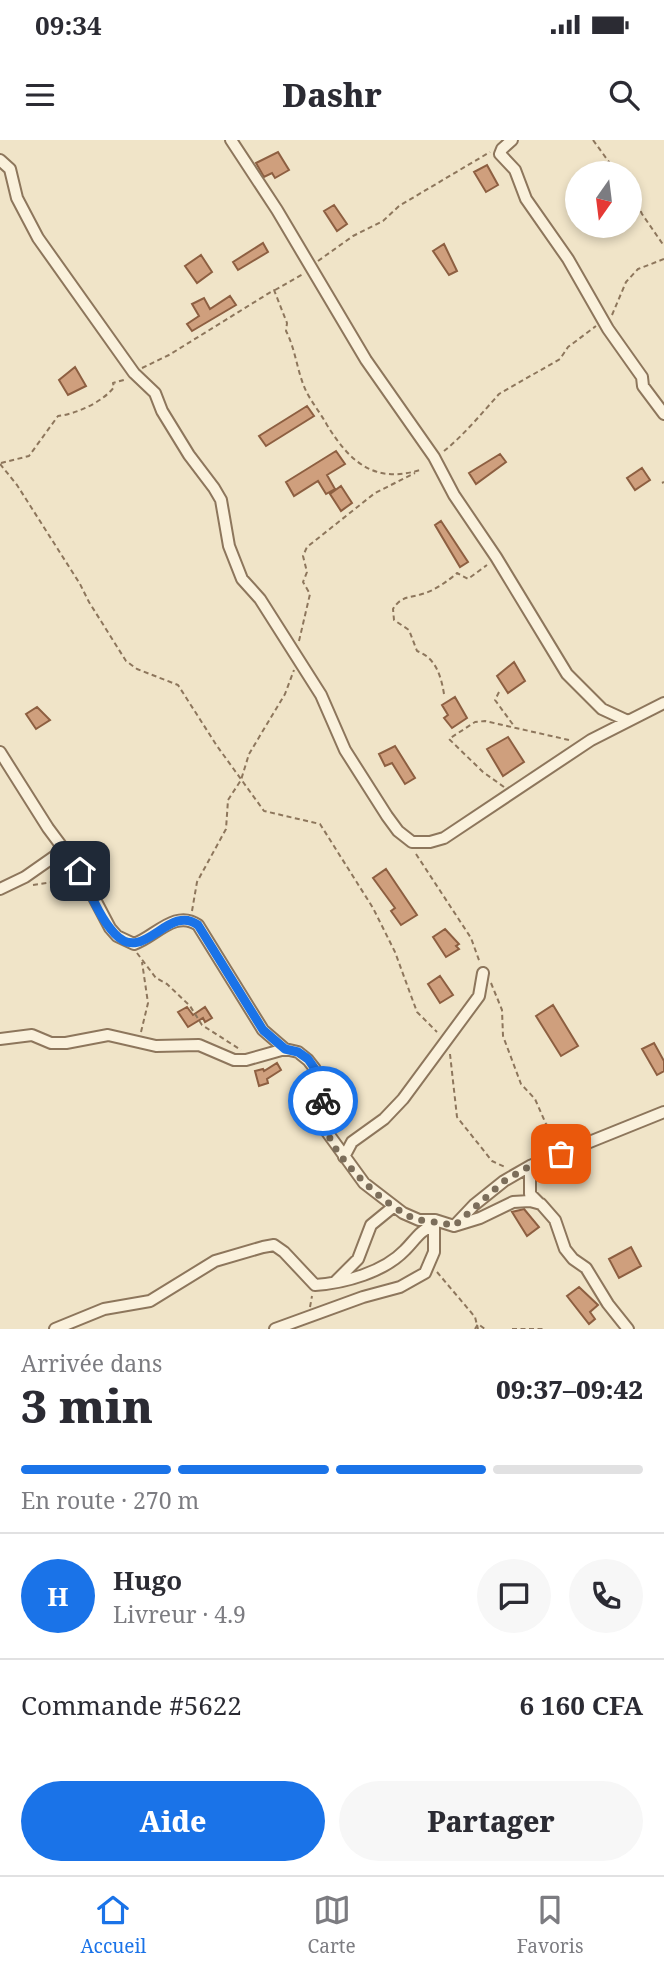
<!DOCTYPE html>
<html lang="fr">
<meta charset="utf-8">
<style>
body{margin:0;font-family:"Noto Serif",serif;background:#f7f7f7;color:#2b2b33;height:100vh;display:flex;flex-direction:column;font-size:26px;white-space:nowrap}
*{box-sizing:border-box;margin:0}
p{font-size:23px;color:#7c7c81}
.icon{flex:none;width:38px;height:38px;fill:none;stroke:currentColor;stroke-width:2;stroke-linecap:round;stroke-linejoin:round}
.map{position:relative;height:1189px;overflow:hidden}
.side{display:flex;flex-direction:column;background:#fff;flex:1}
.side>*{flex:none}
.needle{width:46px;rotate:194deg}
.tools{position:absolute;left:565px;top:21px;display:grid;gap:14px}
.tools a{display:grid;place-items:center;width:77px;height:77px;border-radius:50%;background:#fff;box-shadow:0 4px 10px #0003;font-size:35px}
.pin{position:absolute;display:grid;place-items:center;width:60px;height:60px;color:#fff;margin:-30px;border-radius:14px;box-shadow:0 4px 10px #0006}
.courier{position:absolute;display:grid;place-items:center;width:70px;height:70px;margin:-35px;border:5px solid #1a73e8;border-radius:50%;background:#fff;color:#222;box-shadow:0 2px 9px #0007}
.summary em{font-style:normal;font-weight:800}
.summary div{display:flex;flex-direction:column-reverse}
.summary{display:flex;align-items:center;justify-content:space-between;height:119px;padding:0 21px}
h1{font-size:46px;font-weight:800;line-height:52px}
.bar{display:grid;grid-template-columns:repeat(4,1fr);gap:10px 7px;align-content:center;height:84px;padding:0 21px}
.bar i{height:9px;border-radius:5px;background:#e1e1e2}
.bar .active{background:#1a73e8}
.bar p{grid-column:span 4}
.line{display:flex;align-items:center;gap:18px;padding:0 21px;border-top:2px solid #e1e1e2}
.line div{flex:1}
.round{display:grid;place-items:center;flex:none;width:74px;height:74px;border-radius:37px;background:#f7f7f7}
.action{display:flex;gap:14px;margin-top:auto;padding:14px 21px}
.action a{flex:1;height:80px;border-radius:42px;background:#1a73e8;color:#fff;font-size:28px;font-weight:800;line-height:80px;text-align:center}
.action a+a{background:#f7f7f7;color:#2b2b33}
.status{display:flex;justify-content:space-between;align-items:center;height:49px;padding:0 35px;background:#fff;direction:ltr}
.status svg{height:19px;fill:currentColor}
header{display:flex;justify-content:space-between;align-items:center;height:91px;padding:0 21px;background:#fff;font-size:32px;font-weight:800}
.dock{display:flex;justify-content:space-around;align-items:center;height:98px;border-top:2px solid #e1e1e2;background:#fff;font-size:19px;color:#7c7c81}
.dock a{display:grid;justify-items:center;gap:4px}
.dock .active{color:#1a73e8}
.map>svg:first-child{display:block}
.building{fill:#cf9f7d;stroke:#8d5f41;stroke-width:2}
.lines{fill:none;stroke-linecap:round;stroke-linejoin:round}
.minor-casing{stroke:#8d765c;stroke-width:14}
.path{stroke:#8d765c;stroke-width:2;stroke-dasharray:5 3.5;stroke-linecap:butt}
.minor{stroke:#faf1dc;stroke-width:10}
.done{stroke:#7c6e5b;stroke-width:7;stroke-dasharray:0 12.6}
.route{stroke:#1a73e8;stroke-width:9}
</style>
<div class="status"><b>09:34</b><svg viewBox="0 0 49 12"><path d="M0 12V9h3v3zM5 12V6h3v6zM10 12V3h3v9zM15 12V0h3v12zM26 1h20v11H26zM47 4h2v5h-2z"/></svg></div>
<header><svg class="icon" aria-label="menu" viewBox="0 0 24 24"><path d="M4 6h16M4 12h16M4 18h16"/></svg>Dashr<svg class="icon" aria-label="search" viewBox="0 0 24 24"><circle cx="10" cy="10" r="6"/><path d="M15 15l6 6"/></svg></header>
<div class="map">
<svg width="664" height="1189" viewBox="0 0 664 1189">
<rect width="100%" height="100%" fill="#f0e4c8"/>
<path class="building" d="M278 12 289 30 275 38 272 33 264 37 256 23Z
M487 25 498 45 486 52 474 32Z
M334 65 347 84 337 91 324 71Z
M263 103 268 112 238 130 233 122Z
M444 104 457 131 449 135 433 111Z
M201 115 212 132 197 143 185 126Z
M230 156 236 165 192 191 187 184 199 176 192 164 204 158 210 169Z
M75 227 86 246 68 255 59 240Z
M307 266 314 276 266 306 259 296Z
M336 311 345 324 327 335 335 349 326 354 318 341 294 356 286 342Z
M500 314 506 322 476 344 469 333Z
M642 328 650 340 635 350 627 338Z
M341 346 352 363 341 371 330 354Z
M441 381 468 422 460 427 435 385Z
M514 522 525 541 508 553 497 536Z
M455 557 467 578 452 588 444 578 448 575 442 565Z
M37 567 50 580 36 589 26 574Z
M508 597 524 622 503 636 487 609Z
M395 606 415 638 405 644 392 623 385 626 379 614Z
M386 729 417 775 401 785 391 771 395 768 373 738Z
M445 789 459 804 456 806 459 809 446 817 433 797Z
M440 836 453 855 440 863 428 844Z
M553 865 578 906 561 916 536 876Z
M187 867 193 875 205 867 212 878 205 882 203 878 188 887 178 872Z
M654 903 664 921V931L657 935 642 909Z
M277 923 281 930 267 939 268 943 259 946 255 931 263 929 264 931Z
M524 1069 539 1087 527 1096 512 1072Z
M631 1107 641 1126 619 1138 609 1119Z
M579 1147 598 1165 590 1172 595 1179 589 1184 567 1156Z"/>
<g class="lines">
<g class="minor-casing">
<path id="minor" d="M231 0 277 70 366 220 434 317 454 355 496 417 567 534 602 569 628 581
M512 0 502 9 500 14 515 30 526 59 568 119 608 189 642 237 643 246 664 274
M0 20 10 29 17 58 38 98 134 233 155 253 162 271 189 315 214 348 221 360 229 406 242 439 260 459 321 555 345 610 387 676 398 691 412 702H430L444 698 591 600 664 563
M0 612 48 688 80 731 110 788 117 796 134 804C155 797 175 769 198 785L263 890 285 909 298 912 308 920 315 929 327 992 364 1043 403 1073 419 1080H435L454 1086 480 1078 513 1062 530 1061 541 1064 555 1080 565 1109 573 1119 586 1128 608 1164 628 1189
M0 749 25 737 55 716 67 717
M0 899 32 895 51 903H66L108 895 156 906 199 905 234 920H246L285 909
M344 1017 352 1002 384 979 403 959 479 856 483 833
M530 1026V1054L538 1062
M456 1084 474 1065 504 1041 530 1026 664 972
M336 1141 358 1119 371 1085 393 1067
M55 1189 104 1169 150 1161 215 1121 263 1107 274 1105 284 1112 315 1145C345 1143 384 1132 405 1110 415 1100 420 1090 434 1085L435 1080
M275 1189 363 1157 400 1147 425 1133 434 1112V1085"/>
</g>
<path class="path" d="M593 0 617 33
M630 48 642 74 664 106
M318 121 353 96 383 81 399 66 490 12
M275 150 303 134
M612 175 626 142 638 129 664 119
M142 228 169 215 274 150 287 183 286 191C296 210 297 233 307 253 313 264 321 274 327 285 350 322 374 344 420 330
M444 311C463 296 483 272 499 254L560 219 568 207 596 186
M1 323 29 316 58 276C76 274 103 262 114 247L113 243 127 239
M0 324 17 345 80 444 89 462 126 521 137 529 178 545 217 606 264 671 320 684 373 768 395 812 417 872 437 892
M662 343 664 342
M299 501 310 454 303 442 307 432 303 416 307 407 375 353 415 333
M499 552 495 560 514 586
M444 554C441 536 436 518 417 511L409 490 394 480 393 469C401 456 409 458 422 454 434 451 448 441 457 433L468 439 487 425
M504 647 483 632 449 599 475 582 485 581 569 600
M416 714 471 798 480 823
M33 745 72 739
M192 771 197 742 226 689 228 660 241 640 249 614 285 554 294 530
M137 813 156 838 167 844 190 866 202 885 241 910
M491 843 502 870 503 896 521 944 535 959 546 984 569 1000
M141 892 148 863 142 822
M450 914 457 977 492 1021 505 1027
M546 1008 551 996 550 987
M437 1132 475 1177 478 1189
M310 1167 312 1156
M475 1189 478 1184 485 1189
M512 1189H545"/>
<use href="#minor" class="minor"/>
</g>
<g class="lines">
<path class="done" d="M323 961C325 971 324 983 328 993 336 1020 389 1070 416 1079 428 1082 441 1082 454 1086L504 1041 530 1026 561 1014"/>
<path class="route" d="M80 731C90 752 99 777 115 794 144 825 168 763 198 785L263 890 285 909 298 912 308 919 315 929 323 961"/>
</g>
</svg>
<div class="tools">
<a><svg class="needle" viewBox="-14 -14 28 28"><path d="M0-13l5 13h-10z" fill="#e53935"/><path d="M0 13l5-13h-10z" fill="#7c7c81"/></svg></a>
</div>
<div class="pin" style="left:561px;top:1014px;background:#ea580c"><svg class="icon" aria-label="bag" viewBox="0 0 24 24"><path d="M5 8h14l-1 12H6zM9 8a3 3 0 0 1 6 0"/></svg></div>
<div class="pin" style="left:80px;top:731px;background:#1f2937"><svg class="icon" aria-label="home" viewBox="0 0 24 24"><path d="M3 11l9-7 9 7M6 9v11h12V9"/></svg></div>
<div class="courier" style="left:323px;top:961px"><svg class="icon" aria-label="bike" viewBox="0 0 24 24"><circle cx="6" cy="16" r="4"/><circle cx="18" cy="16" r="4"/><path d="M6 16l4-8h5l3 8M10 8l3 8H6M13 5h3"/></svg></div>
</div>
<section class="side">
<div class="summary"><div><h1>3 min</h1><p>Arrivée dans</p></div><em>09:37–09:42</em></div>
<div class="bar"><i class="active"></i><i class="active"></i><i class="active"></i><i></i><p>En route · 270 m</p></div>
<div class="line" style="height:126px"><b class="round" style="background:#1a73e8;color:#fff">H</b><div><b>Hugo</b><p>Livreur · 4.9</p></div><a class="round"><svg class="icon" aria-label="chat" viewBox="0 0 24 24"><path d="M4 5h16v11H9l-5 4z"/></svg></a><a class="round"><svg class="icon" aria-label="phone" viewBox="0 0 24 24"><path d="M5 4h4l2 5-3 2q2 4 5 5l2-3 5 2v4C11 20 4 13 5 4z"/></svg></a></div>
<div class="line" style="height:91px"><div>Commande #5622</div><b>6 160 CFA</b></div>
<div class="action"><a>Aide</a><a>Partager</a></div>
</section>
<nav class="dock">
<a class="active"><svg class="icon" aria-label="home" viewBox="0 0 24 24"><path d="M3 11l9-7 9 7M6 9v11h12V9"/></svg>Accueil</a>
<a><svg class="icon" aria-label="map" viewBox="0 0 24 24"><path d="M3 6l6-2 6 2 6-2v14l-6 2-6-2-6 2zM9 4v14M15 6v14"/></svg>Carte</a>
<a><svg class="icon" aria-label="saved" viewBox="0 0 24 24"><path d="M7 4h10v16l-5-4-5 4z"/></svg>Favoris</a>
</nav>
